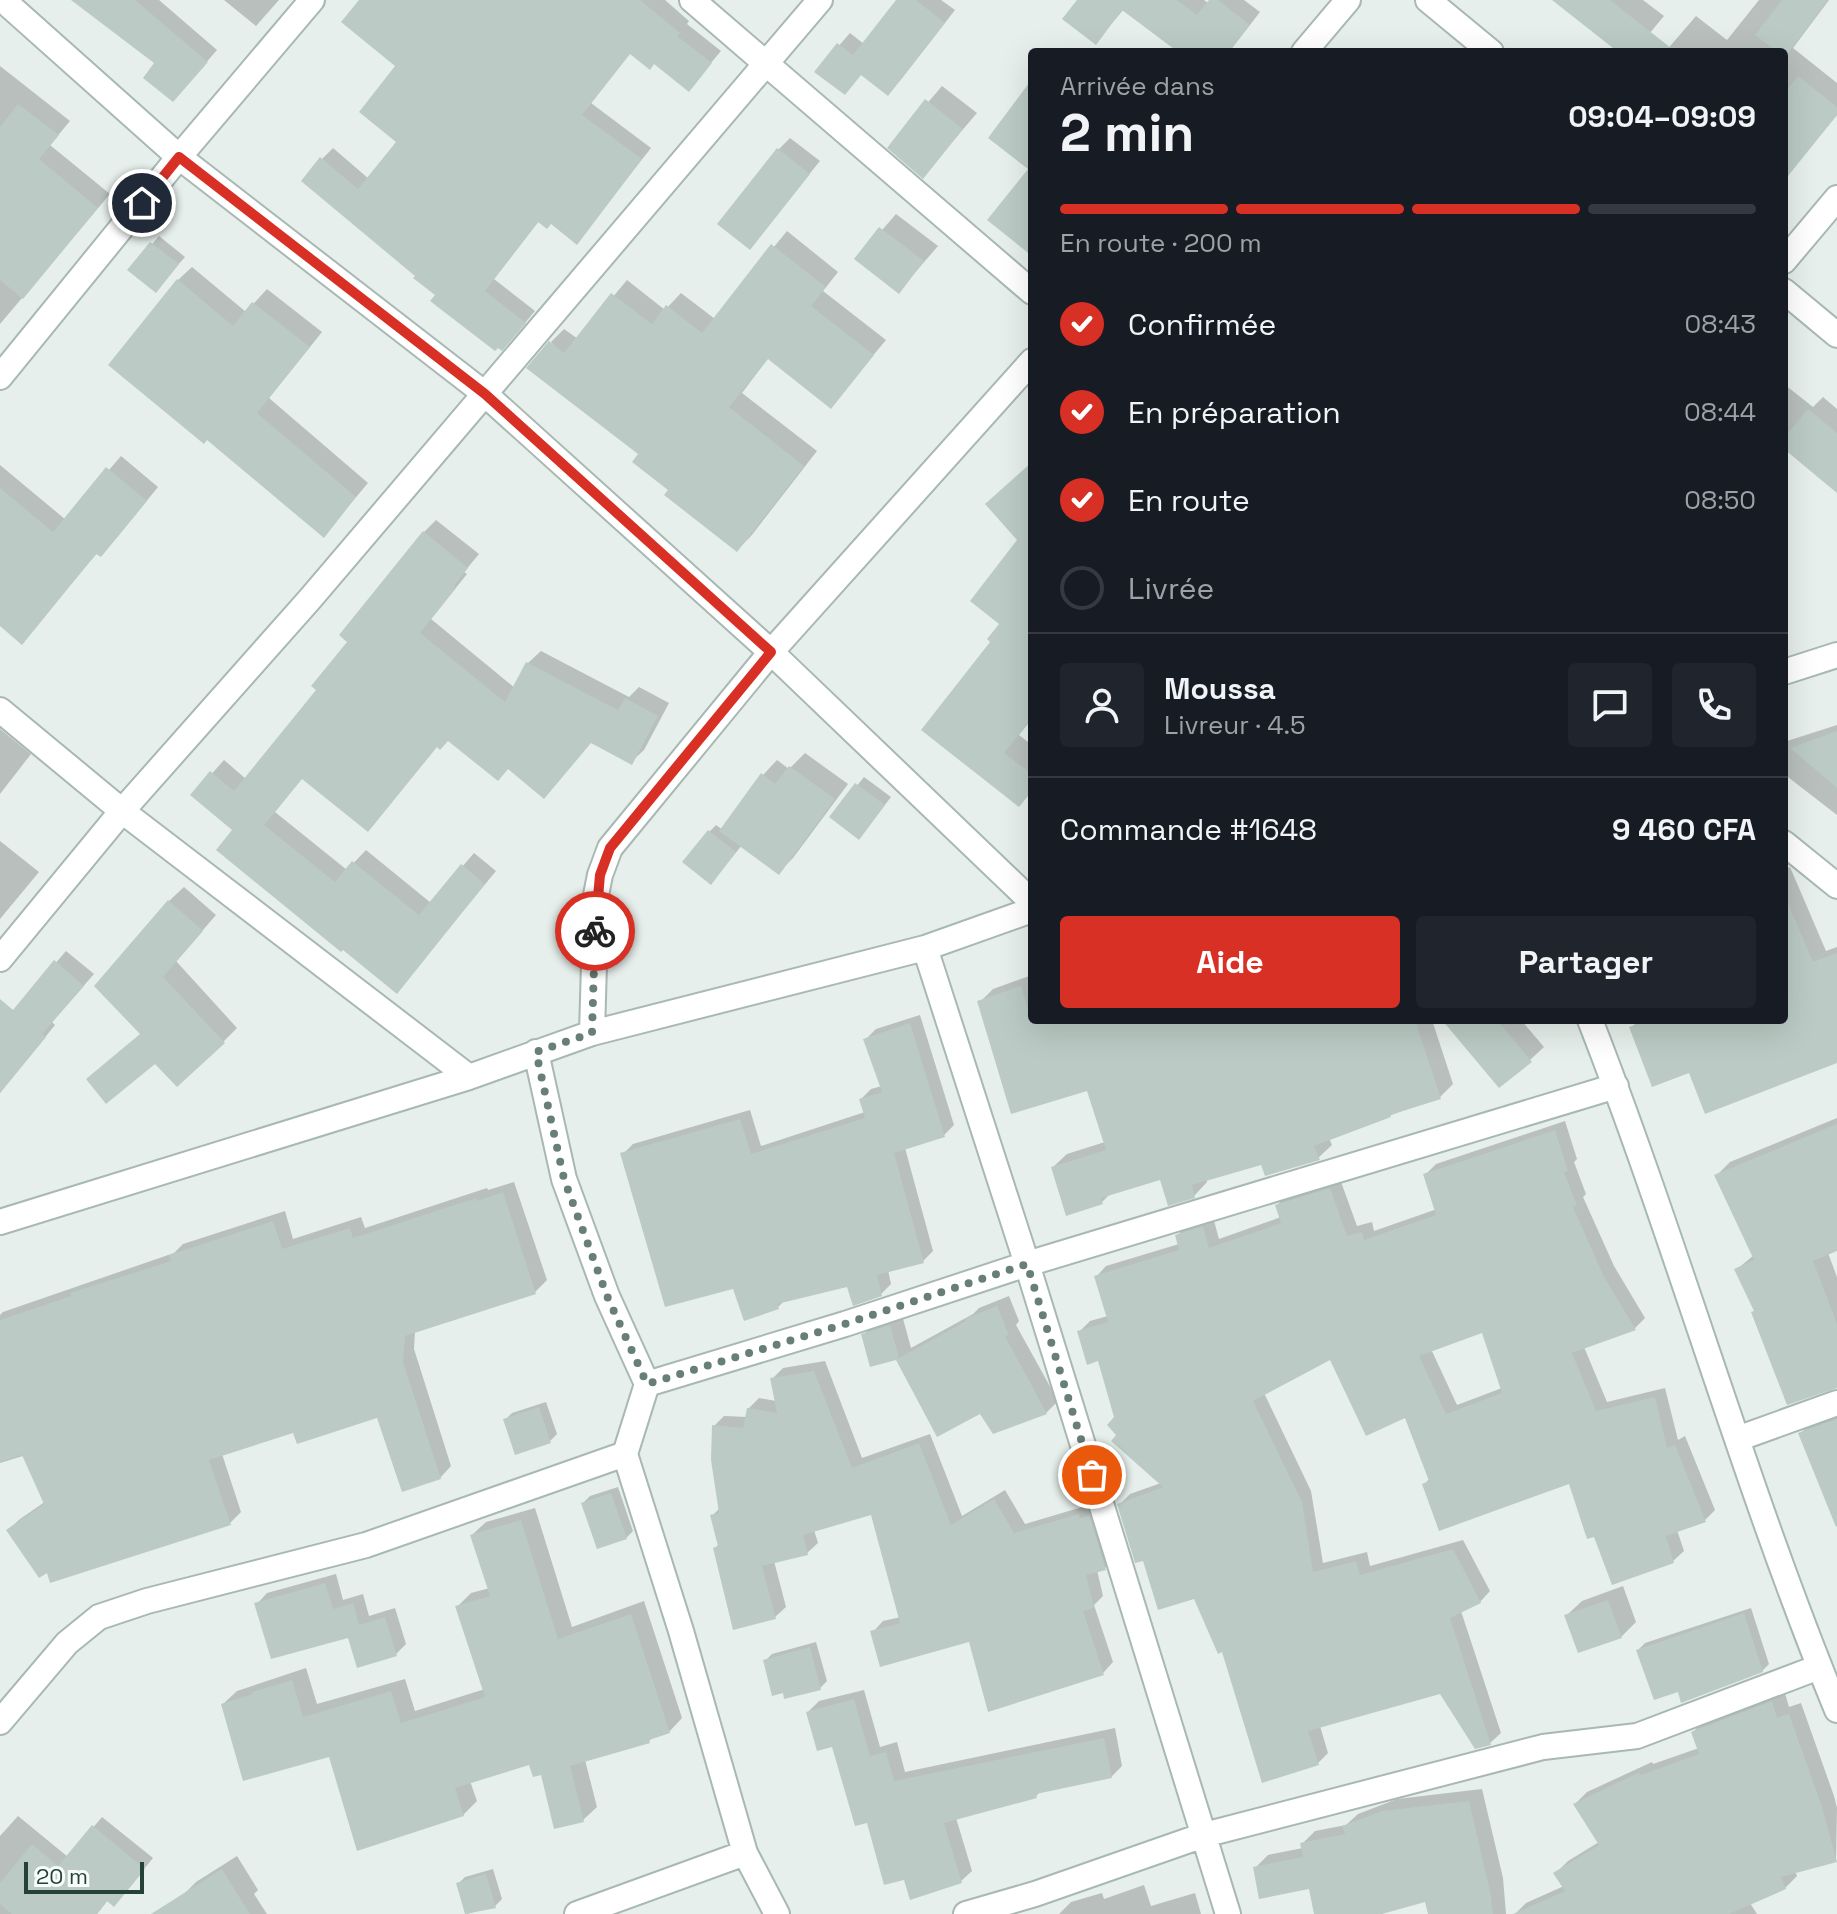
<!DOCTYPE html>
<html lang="fr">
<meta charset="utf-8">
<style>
body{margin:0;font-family:"Space Grotesk",sans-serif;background:#20242c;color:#f1f3f6;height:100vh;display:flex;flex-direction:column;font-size:30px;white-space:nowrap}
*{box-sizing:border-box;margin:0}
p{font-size:26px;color:#9ea1a6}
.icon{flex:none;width:44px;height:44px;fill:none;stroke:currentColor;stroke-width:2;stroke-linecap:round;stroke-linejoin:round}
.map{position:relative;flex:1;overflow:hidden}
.drawer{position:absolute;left:1028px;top:48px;width:760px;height:976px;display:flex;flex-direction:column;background:#171b24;border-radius:8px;box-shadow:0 8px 32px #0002}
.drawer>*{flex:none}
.scale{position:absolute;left:24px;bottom:20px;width:120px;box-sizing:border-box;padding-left:8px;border:4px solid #24423a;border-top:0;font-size:22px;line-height:28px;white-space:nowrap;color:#24423a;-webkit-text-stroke:6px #f7fbf9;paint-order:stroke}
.pin{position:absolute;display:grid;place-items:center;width:68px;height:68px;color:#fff;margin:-34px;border:4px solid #fff;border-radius:50%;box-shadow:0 2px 8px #0007}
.courier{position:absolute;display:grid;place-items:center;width:80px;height:80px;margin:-40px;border:6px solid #d93025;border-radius:50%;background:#fff;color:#222;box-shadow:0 2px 10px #0007}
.overview em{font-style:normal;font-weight:600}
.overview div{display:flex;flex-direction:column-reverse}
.overview{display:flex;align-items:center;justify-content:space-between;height:136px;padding:0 32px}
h1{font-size:52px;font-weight:600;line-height:60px}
.bar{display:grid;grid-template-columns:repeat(4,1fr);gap:12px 8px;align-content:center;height:96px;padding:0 32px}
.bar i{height:10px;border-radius:6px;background:#363941}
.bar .current{background:#d93025}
.bar p{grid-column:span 4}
.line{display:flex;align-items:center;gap:20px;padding:0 32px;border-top:2px solid #363941}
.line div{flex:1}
.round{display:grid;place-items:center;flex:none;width:84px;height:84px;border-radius:8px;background:#20242c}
ol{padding:0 32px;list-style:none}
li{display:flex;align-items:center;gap:24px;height:88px}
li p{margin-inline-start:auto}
li .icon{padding:8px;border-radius:50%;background:#d93025;color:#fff;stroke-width:4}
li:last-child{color:#9ea1a6}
li i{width:44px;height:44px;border:4px solid #363941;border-radius:50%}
.primary-button{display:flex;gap:16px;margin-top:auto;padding:16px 32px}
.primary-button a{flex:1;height:92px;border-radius:8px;background:#d93025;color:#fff;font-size:32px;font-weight:600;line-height:92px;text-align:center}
.primary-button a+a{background:#20242c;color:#f1f3f6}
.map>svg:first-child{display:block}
.shadow{fill:#0003;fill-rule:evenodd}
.building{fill:#bbcac4;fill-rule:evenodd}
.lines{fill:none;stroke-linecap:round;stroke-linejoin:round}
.minor-casing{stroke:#a8b8b2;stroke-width:28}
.minor{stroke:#fff;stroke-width:24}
.done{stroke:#687f78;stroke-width:8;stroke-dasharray:0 14.4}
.route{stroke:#d93025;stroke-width:10}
</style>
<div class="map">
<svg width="1837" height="1914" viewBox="0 0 1837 1914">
<rect width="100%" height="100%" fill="#e6efeb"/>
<path class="shadow" d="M74 0H159L217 50 184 88 157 63Z
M224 0H279L256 26Z
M362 0H665L689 21 687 24 721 51 689 89 655 62 631 52 591 103 651 148 577 242 551 222 539 221 494 279 535 311 513 337 438 295 417 276 322 159 333 148 369 179 399 141 398 66Z
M898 0H941L955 10 899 82 862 73 845 93 817 71 850 33 864 44Z
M1079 0H1204L1208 3 1211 0H1244L1260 12 1229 52H1180L1124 9 1096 42Z
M1555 0H1643L1664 16 1634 52H1622Z
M1759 0H1829L1793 48 1837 83V115L1784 179V52H1665L1696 16 1727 40Z
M0 66 70 121 50 145 110 194 0 324Z
M942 86 977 113 923 176 890 147Z
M790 138 820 161 750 247 778 150Z
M896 214 938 246 899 291 857 259Z
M787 231 838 272 823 291 886 340 831 406 769 357 742 393 817 451 751 536 737 550 670 489 551 342 564 329 578 339 627 280 665 310 681 293 715 319Z
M159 236 185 257 162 283 130 270Z
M192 267 246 312 267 289 322 332 269 398 368 483 324 535 178 280Z
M1784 384 1813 407 1823 397 1837 409V491L1784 446Z
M121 456 158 487 113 542 101 555 98 552 22 642 0 624V465L66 520Z
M1032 463V719L1019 735 1032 745V791L1019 804 924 730 993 641 1002 624 1020 540Z
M436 520 479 554 464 572 467 574 431 619 515 688 528 663 541 651 629 697 639 687 669 703 644 750 631 762 592 741 509 767 449 739 438 746 303 777 275 812 347 870 366 850 431 903 474 853 496 871 397 991 234 830 193 795 224 760 246 779 319 690 424 532Z
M1837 725V815L1784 774V742Z
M0 729 31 754 0 794Z
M805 753 848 784 793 858 779 872 742 845 717 876 709 832 716 825 723 830 763 775 777 760 789 769Z
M864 777 891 797 865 831 832 817Z
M0 841 39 872 0 919Z
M1790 867 1826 951 1837 947V1060L1690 1070 1631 1028 1639 1020H1784V869Z
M184 887 216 915 176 961 237 1028 223 1042 156 1061 142 1033 169 901Z
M66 951 94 974 52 1022 55 1025 0 1093V1028Z
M1032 975V1020H1432L1453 1084 1440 1097 1329 1138 1332 1145 1318 1158 1262 1163 1206 1179 1207 1182 1194 1196 1161 1177 1111 1193 1102 1202 1053 1167 1067 1154 1105 1142 1088 1089 980 1002 993 989Z
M920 1015 954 1125 944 1135 905 1148 933 1251 923 1261 888 1270 891 1284 881 1294 849 1284 785 1300 778 1307 734 1286 623 1154 633 1144 750 1110 761 1146 865 1112 861 1099 871 1089 882 1086 866 1039 876 1029Z
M1445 1020H1521L1544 1047 1530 1060Z
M1837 1118V1249L1828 1253 1837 1277V1387L1756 1311 1736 1270 1754 1255 1717 1175 1730 1162Z
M1565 1121 1577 1159 1574 1162 1586 1194 1583 1197 1614 1266 1645 1318 1635 1328 1584 1347 1607 1402 1665 1388 1678 1440 1685 1436 1715 1510 1705 1520 1677 1530 1684 1551 1673 1561 1595 1534 1570 1481 1424 1485 1430 1478 1406 1416 1331 1357 1264 1393 1311 1491 1323 1563 1367 1552 1370 1566 1463 1540 1490 1591 1480 1602 1461 1611 1501 1733 1490 1743 1441 1692 1320 1726 1328 1753 1318 1763 1224 1649 1195 1597 1144 1559 1119 1505 1130 1494 1161 1483 1119 1435 1099 1359 1079 1332 1090 1321 1108 1316 1096 1277 1106 1266 1179 1244 1177 1236 1187 1225 1213 1217 1219 1239 1281 1217 1277 1205 1288 1195 1340 1179 1357 1226 1372 1222 1374 1231 1437 1209 1425 1175 1436 1164ZM1483 1331 1502 1388 1457 1405 1431 1349Z
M514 1182 547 1280 535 1292 415 1331 414 1349 451 1466 440 1478 378 1415 295 1430 222 1454 241 1512 230 1523 48 1570 8 1530 20 1519 183 1407 0 1463V1315L3 1312 174 1253 183 1244 285 1211 293 1239 361 1217 365 1228 487 1188 488 1190Z
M1009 1296 1019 1321 1016 1325 1058 1401 1046 1413 980 1411 863 1335 875 1324 902 1315 911 1348 973 1314 979 1308Z
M825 1361 862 1458 930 1434 962 1516 1005 1490 1025 1524 1089 1505 1115 1557 1105 1568 1097 1570 1103 1596 1094 1605 1113 1662 1103 1673 971 1639 873 1632 883 1621 901 1617 872 1513 814 1530 818 1543 807 1553 774 1561 786 1607 775 1617 715 1548 719 1544 712 1516 720 1508 714 1426 724 1416 747 1417 748 1409 759 1398 776 1401 772 1379 783 1368Z
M546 1402 557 1434 550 1441 505 1420 512 1413Z
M1837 1412V1472L1800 1434 1813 1421Z
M618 1487 633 1531 626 1538 583 1503 590 1496Z
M535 1508 572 1627 644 1601 682 1718 669 1732 654 1736 649 1741 585 1760 597 1807 583 1820 531 1762 470 1781 477 1801 463 1815 223 1704 237 1691 306 1668 317 1704 405 1679 415 1711 485 1689 457 1607 471 1593 490 1588 472 1535 486 1522Z
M336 1574 343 1600 363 1594 369 1616 395 1608 406 1644 396 1654 257 1604 267 1593Z
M1623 1586 1636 1622 1621 1637 1567 1615 1582 1601Z
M1751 1608 1769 1664 1762 1671 1679 1690 1638 1650 1645 1643Z
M816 1642 827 1681 820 1688 784 1691 765 1661 772 1654Z
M864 1690 880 1747 897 1742 905 1772 1115 1728 1122 1766 1111 1777 1041 1791 1036 1796 956 1818 972 1871 961 1881 905 1877 868 1821 833 1745 808 1712 819 1701Z
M1784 1690 1789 1707 1801 1703 1834 1796 1837 1808 1836 1860 1795 1871 1797 1876 1785 1888 1750 1903 1757 1914H1515L1526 1903 1564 1886 1556 1873 1568 1861 1599 1842 1575 1804 1587 1792 1652 1762 1653 1764 1699 1748 1693 1732 1705 1720Z
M1482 1789 1503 1878 1506 1914H1430L1426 1899 1378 1914H1318L1311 1886 1255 1868 1268 1855 1303 1848 1302 1844 1315 1831 1346 1825 1358 1814 1397 1799Z
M18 1816 68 1857 102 1817 153 1858 123 1895 108 1900 97 1914H0V1836Z
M237 1856 258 1890 254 1894 267 1914H193L182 1896 196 1882Z
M493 1869 502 1899 495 1906 467 1914 458 1884 465 1877Z
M1144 1885 1151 1906 1195 1893 1201 1914H1059L1071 1902 1102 1893 1104 1899Z"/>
<path class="building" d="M71 0H135L208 62 173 102 143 78 154 63Z
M359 0H640L680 33 677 36 712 63 689 92 654 64 650 70 630 54 582 115 642 159 577 245 551 224 547 229 538 222 485 291 526 323 502 351 498 348 495 351 430 301 435 295 413 278 415 276 301 181 320 157 358 189 396 142 359 112 395 66 341 22Z
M896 0H916L945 23 888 96 861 75 845 95 814 72 837 43 853 55Z
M1077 0H1177L1197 15 1209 0H1218L1250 25 1228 52H1178L1122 10 1096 45 1062 19Z
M1552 0H1610L1676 52H1618Z
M1782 0H1828L1785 57 1784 52H1778L1755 35Z
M1798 76 1837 107V115L1784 181V94Z
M1032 79V256L987 220 1028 169 988 138Z
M925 99 963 129 923 179 887 148Z
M18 104 59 135 39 159 98 208 23 299 0 280V127Z
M777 148 810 174 750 250 717 224Z
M879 227 924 261 899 294 854 259Z
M150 242 179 264 156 293 127 270Z
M771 244 826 287 811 306 874 355 831 409 768 359 729 407 804 466 737 552 664 495 668 490 632 462 638 454 526 368 549 341 564 353 611 293 652 324 666 305 702 333Z
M177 279 233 326 252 302 310 347 257 413 356 497 324 538 207 440 204 444 108 365Z
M1808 409 1837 433V493L1784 449V438Z
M1032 462V718L1004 753 1032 774V791L1019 807 921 730 990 642 987 639 999 624 970 601 1017 540 985 504Z
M106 467 147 501 101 557 96 554 22 645 0 626V488L53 532Z
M423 531 468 568 454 586 456 588 420 633 505 702 526 662 618 710 625 698 658 716 632 765 591 743 544 799 508 769 498 781 448 741 440 750 437 747 368 832 302 779 264 825 335 882 352 861 419 915 461 864 485 884 397 994 343 950 341 952 216 850 232 830 190 795 210 771 234 791 316 690 311 686 347 642 339 635Z
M1837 731V788L1790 748Z
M789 766 835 799 779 875 719 831 761 773 775 784Z
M855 783 885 805 859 840 829 817Z
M708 830 736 852 711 885 682 862Z
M1784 894 1813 962 1837 953V1063L1705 1114 1689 1073 1652 1087 1629 1027 1649 1020H1784Z
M168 900 203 931 163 977 225 1043 177 1087 155 1064 106 1104 86 1079 140 1034 94 986Z
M54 960 84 986 42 1034 46 1037 0 1093V999L13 1010Z
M1021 986 1031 1020H1415L1441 1099 1390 1115 1391 1117 1314 1146 1320 1160 1265 1176 1261 1165 1192 1185 1195 1198 1168 1206 1160 1180 1101 1198 1103 1204 1066 1216 1051 1167 1106 1150 1087 1091 1011 1114 977 1001Z
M1442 1020H1497L1532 1062 1499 1088Z
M910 1023 945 1137 894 1153 924 1263 877 1275 882 1296 853 1306 847 1287 777 1304 779 1309 744 1321 733 1289 665 1307 620 1153 740 1119 751 1154 865 1118 859 1099 882 1092 863 1039Z
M1837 1124V1251L1813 1261 1837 1324V1388L1787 1405 1751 1312 1754 1311 1734 1269 1754 1260 1714 1175Z
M1555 1130 1568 1171 1564 1172 1577 1206 1573 1207 1604 1277 1636 1330 1572 1353 1596 1411 1655 1397 1667 1448 1675 1445 1706 1522 1666 1536 1674 1563 1612 1585 1594 1537 1587 1539 1569 1484 1439 1531 1422 1484 1429 1481 1405 1418 1366 1436 1330 1360 1253 1401 1302 1502 1313 1572 1356 1561 1360 1575 1453 1549 1481 1603 1450 1618 1491 1745 1475 1749 1440 1694 1308 1731 1319 1765 1262 1783 1222 1652 1218 1654 1194 1599 1158 1610 1143 1561 1135 1563 1117 1504 1163 1487 1111 1441 1116 1435 1107 1425 1114 1417 1098 1361 1087 1365 1077 1331 1108 1322 1094 1276 1179 1250 1175 1235 1203 1226 1209 1248 1281 1223 1275 1205 1330 1188 1347 1236 1362 1232 1364 1240 1436 1215 1423 1174ZM1482 1333 1502 1393 1446 1414 1419 1356Z
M503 1192 536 1294 405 1336 403 1362 441 1479 402 1492 377 1418 297 1444 293 1433 209 1460 231 1525 50 1583 47 1573 39 1578 6 1530 44 1504 22 1455 0 1462V1320L71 1296 70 1293 171 1261 169 1255 273 1221 282 1249 350 1228 353 1238 476 1198 477 1201Z
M997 1306 1009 1335 1005 1336 1047 1414 993 1434 980 1414 937 1437 896 1360 870 1367 861 1334 890 1325 899 1358 966 1321 965 1319Z
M814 1371 852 1468 919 1443 951 1525 994 1499 1014 1533 1079 1514 1080 1518 1089 1515 1106 1570 1086 1575 1094 1608 1083 1611 1104 1675 988 1712 969 1642 880 1667 870 1631 900 1623 871 1515 803 1535 808 1555 762 1566 776 1619 733 1630 713 1548 718 1546 710 1515 719 1513 711 1460 712 1425 743 1428 747 1408 777 1413 770 1378Z
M539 1407 551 1443 515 1455 503 1419Z
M1837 1419V1526L1836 1527 1798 1433Z
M611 1493 627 1539 597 1549 581 1503Z
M521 1520 558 1639 631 1614 670 1733 649 1740 650 1743 570 1766 584 1822 554 1829 541 1775 533 1777 529 1765 455 1788 464 1816 357 1851 329 1757 243 1781 221 1704 253 1694 252 1692 292 1680 303 1717 391 1691 401 1723 485 1697 455 1606 490 1596 470 1535Z
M325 1583 333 1609 353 1603 359 1625 385 1617 397 1656 357 1668 348 1638 271 1659 254 1603Z
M1608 1600 1622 1638 1578 1653 1564 1615Z
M1744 1613 1763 1672 1681 1703 1678 1692 1654 1700 1636 1650Z
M810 1647 821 1690 784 1699 783 1693 772 1696 763 1660Z
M854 1699 870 1756 886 1752 894 1781 1104 1738 1112 1778 1036 1794 1037 1798 944 1823 962 1883 910 1900 904 1880 884 1885 867 1823 855 1826 832 1747 817 1751 806 1712Z
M1772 1701 1777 1718 1789 1714 1822 1807 1837 1862 1781 1877 1786 1889 1729 1914H1513L1565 1891 1553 1873 1599 1845 1573 1804 1640 1772 1641 1775 1699 1754 1691 1732Z
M1469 1801 1490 1891 1493 1914H1428L1425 1902 1382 1914H1314L1309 1889 1259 1899 1253 1867 1303 1857 1300 1843 1345 1834 1342 1826 1382 1811Z
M92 1825 145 1869 114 1907 107 1901 97 1914H12L0 1904V1883L32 1844 58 1866Z
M222 1869 250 1914H151Z
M486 1874 496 1908 465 1914 456 1883Z"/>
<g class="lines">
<g class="minor-casing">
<path id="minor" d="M3 0 179 157 485 394 771 652 1032 902
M692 0 1032 292
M1428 0 1491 52
M1304 52 1348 0
M1784 261 1837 198
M1784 291 1837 335
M0 377 179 157 312 0
M1784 672 1837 655
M0 710 122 811 469 1077
M1784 843 1837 886
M925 948 1027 1264 1228 1914
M0 959 122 811 310 599 820 0
M1590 1020C1679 1248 1744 1484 1837 1710
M592 1033 596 895 600 875 610 848 771 652 1032 361
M536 1052 564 1179 607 1296 647 1384 625 1454 681 1631 745 1853 777 1914
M0 1222 469 1077 592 1033 925 948 1032 910
M647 1384 845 1324 1027 1264 1616 1086
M1737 1439 1837 1403
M0 1722 67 1643 99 1617 147 1601 366 1545 625 1454
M577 1914 745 1853
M966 1914 1035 1894 1204 1835 1543 1747 1637 1736 1819 1667"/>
</g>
<use href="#minor" class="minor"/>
</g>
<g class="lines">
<path class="done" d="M595 931 592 1033 536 1052 564 1179 607 1296 647 1384 845 1324 1027 1264 1092 1475"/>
<path class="route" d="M142 203 179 157 485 394 771 652 610 848 600 875 595 931"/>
</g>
</svg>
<div class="scale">20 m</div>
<div class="pin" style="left:1092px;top:1475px;background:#ea580c"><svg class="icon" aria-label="bag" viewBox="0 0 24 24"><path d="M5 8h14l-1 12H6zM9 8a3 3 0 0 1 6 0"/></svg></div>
<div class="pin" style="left:142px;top:203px;background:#1f2937"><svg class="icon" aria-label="home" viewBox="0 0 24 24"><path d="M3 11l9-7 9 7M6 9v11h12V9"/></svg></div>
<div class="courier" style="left:595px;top:931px"><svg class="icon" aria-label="bike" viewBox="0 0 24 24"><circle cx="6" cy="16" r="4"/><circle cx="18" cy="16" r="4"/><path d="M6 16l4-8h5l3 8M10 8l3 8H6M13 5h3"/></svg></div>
<section class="drawer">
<div class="overview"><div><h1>2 min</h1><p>Arrivée dans</p></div><em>09:04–09:09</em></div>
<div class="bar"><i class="current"></i><i class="current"></i><i class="current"></i><i></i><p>En route · 200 m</p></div>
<ol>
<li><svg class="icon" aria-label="check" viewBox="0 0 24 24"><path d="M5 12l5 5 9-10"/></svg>Confirmée<p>08:43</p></li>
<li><svg class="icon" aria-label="check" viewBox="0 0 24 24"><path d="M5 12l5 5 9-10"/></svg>En préparation<p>08:44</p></li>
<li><svg class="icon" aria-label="check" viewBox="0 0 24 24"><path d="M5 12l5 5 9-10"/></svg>En route<p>08:50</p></li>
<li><i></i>Livrée</li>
</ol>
<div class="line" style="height:144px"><a class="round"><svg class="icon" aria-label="person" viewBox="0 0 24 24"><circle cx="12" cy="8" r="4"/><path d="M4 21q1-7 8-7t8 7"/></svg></a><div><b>Moussa</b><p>Livreur · 4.5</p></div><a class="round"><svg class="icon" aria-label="chat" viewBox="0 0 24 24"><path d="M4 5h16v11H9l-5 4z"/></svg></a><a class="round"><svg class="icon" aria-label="phone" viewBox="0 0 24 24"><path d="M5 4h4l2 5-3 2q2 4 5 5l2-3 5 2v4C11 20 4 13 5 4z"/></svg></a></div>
<div class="line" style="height:104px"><div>Commande #1648</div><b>9 460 CFA</b></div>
<div class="primary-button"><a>Aide</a><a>Partager</a></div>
</section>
</div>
